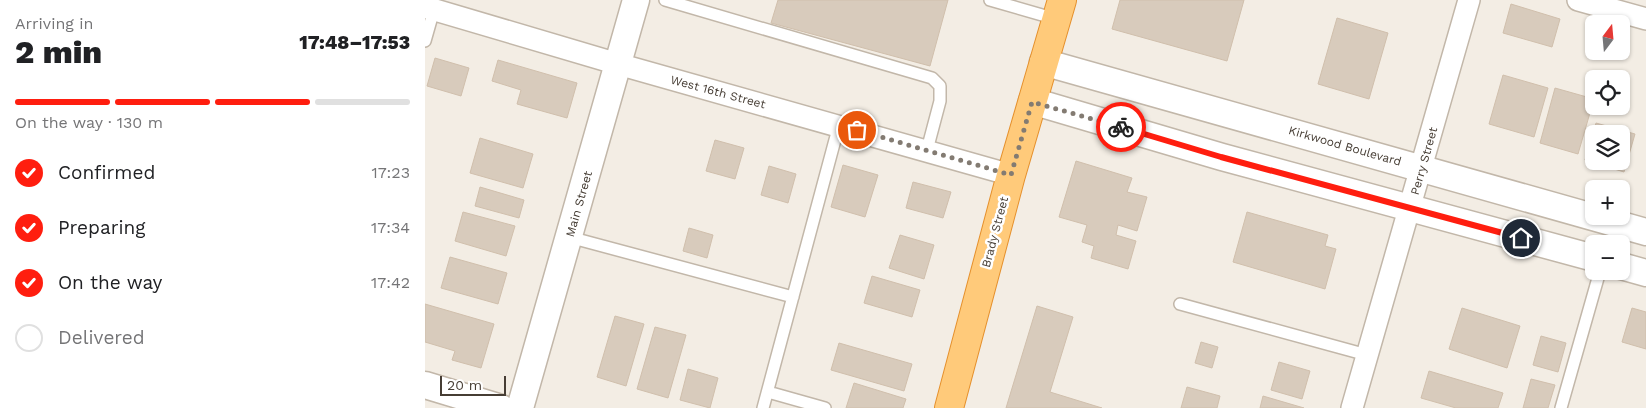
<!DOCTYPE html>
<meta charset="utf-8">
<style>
body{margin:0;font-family:"Work Sans",sans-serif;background:#f6f6f6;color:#202124;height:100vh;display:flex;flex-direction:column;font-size:19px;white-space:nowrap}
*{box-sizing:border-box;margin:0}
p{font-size:16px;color:#757577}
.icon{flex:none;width:28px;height:28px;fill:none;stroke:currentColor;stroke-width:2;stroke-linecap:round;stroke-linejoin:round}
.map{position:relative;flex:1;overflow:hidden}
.side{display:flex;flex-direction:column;background:#fff;width:425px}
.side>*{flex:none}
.needle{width:32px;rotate:16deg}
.fabs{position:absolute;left:1160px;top:15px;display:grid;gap:10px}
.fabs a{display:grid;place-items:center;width:45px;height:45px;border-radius:8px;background:#fff;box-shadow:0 1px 4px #0004;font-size:25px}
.scale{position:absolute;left:15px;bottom:12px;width:66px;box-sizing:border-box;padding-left:5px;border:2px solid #463d34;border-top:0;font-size:14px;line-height:18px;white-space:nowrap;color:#463d34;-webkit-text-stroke:4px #fff;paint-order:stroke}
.pin{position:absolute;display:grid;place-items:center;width:42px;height:42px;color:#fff;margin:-21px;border:2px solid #fff;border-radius:50%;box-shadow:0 1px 5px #0007}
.courier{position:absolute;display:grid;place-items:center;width:50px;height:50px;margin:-25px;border:4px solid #ff1e0f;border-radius:50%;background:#fff;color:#222;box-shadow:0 1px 6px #0007}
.summary em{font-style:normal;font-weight:800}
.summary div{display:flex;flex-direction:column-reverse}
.summary{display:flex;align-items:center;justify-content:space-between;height:85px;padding:0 15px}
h1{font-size:32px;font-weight:800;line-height:38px}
.bar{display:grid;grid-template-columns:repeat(4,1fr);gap:8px 5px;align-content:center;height:60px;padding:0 15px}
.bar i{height:6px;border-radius:4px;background:#e0e0e0}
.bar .current{background:#ff1e0f}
.bar p{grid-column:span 4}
ol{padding:0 15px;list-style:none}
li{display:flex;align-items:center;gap:15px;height:55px}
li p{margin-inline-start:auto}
li .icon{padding:5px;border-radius:50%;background:#ff1e0f;color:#fff;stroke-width:4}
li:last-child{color:#757577}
li i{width:28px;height:28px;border:2px solid #e0e0e0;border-radius:50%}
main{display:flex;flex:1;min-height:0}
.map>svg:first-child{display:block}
.building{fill:#d8cbbc;stroke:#d0bfac;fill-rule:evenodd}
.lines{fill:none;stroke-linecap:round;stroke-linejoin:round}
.service-casing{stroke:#c2b7a9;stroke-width:14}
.minor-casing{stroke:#c2b7a9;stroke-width:24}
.tertiary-casing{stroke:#c2b7a9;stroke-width:29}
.trunk-casing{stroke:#e5902c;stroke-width:30}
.service{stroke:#fff;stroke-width:11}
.minor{stroke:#fff;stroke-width:21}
.tertiary{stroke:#fff;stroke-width:26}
.trunk{stroke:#ffca7a;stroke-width:28}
.done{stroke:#837b72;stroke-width:5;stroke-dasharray:0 9}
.route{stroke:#ff1e0f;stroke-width:6}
.labels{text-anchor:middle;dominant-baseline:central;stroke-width:5;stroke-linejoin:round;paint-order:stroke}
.street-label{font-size:12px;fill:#463d34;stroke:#fff}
</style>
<main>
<section class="side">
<div class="summary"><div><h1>2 min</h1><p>Arriving in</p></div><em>17:48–17:53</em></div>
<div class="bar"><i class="current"></i><i class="current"></i><i class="current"></i><i></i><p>On the way · 130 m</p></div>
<ol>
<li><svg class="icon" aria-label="check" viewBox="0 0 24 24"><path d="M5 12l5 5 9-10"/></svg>Confirmed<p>17:23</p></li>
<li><svg class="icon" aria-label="check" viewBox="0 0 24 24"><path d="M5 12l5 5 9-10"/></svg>Preparing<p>17:34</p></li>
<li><svg class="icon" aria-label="check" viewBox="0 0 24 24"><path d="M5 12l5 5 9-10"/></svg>On the way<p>17:42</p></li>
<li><i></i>Delivered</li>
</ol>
</section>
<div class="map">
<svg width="1221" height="408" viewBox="0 0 1221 408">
<rect width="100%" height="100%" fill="#f3ede4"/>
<path class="building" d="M353 0H523L505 66 346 23Z
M695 0H819L802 61 687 29Z
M1086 4 1135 19 1127 47 1078 33Z
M912 18 963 33 944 99 893 84Z
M10 58 44 68 36 96 2 86Z
M73 60 152 83 142 118 92 104 96 90 67 81Z
M1078 75 1123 88 1109 137 1064 124Z
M1130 88 1169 99 1153 154 1115 143Z
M1171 123 1210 134 1199 172 1160 160ZM1169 134H1196V161H1169Z
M55 138 108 154 98 188 45 173Z
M290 140 319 148 310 179 281 171Z
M651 161 707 178 702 192 722 197 712 231 693 225 691 235 711 241 703 269 666 258 669 246 657 242 662 225 634 217Z
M418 165 453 175 440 217 406 207Z
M344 166 371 174 363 203 336 195Z
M488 182 526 192 518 218 481 208Z
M55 187 99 200 94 218 50 206Z
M38 212 90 226 81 256 30 241Z
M822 212 903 235 900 246 911 249 900 289 808 262Z
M264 228 288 235 282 258 258 251Z
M475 235 509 245 499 279 464 268Z
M25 257 82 273 73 304 16 288Z
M447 276 495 290 487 317 439 303Z
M0 304 69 324 56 368 27 360 30 351 0 342Z
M612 306 648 317 625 392 677 408H581Z
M1037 308 1095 326 1082 368 1024 349Z
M1207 308 1221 312V349L1197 342Z
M190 316 219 324 201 386 172 377Z
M230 327 261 335 243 398 212 389Z
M1116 336 1141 343 1133 372 1108 365Z
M776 342 793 347 787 368 770 363Z
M414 343 487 364 479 391 406 370Z
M854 362 885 371 877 399 846 390Z
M263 369 293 378 285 408 255 400Z
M1004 371 1078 393 1073 408H1031L996 398Z
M1106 379 1130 385 1123 408H1098Z
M429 383 481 399 478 408H421Z
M762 387 795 396 792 408H756Z
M838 396 879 408H835Z"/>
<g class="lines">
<g class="service-casing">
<path id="service" d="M240 0 507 78 515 86V101L502 150
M565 0 631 19
M0 41 10 6
M144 237 368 297
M755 304 942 355
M343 392 400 408
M338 408 414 125
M1136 408 1175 271"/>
</g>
<g class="minor-casing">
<path id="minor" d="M1153 0 1221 19
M0 7 193 64 586 175
M927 408 1044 0"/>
</g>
<g class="tertiary-casing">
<path id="tertiary" d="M618 62 1221 232
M607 101 797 157 1169 258
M1196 266 1221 273
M0 385 76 408
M95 408 211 0"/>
</g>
<g class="trunk-casing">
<path id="trunk" d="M524 408 586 175 637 0"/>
</g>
<use href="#service" class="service"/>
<use href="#minor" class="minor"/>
<use href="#tertiary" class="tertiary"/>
<use href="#trunk" class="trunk"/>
</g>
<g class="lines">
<path class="done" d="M432 130 586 175 607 102 696 127"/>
<path class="route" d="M696 127 796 157 1096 238"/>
</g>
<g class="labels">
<g class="street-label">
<text transform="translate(293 92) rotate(15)">West 16th Street</text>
<text transform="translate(920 146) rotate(16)">Kirkwood Boulevard</text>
<text transform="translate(999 161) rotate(-74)">Perry Street</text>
<text transform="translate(154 204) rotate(-74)">Main Street</text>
<text transform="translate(570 232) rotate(-75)">Brady Street</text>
</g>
</g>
</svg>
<div class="fabs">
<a><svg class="needle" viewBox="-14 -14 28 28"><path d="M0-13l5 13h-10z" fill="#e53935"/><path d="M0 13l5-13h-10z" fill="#757577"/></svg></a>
<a><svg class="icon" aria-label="locate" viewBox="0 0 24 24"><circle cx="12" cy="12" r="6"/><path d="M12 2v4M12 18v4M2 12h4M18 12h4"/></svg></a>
<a><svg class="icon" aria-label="layers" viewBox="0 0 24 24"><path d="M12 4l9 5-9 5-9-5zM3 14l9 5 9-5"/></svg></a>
<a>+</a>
<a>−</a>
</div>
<div class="scale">20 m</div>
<div class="pin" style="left:432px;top:130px;background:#ea580c"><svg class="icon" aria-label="bag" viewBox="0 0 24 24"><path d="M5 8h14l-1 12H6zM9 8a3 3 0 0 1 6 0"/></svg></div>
<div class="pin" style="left:1096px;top:238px;background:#1f2937"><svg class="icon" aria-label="home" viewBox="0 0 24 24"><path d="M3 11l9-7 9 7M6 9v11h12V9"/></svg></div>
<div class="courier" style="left:696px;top:127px"><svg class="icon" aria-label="bike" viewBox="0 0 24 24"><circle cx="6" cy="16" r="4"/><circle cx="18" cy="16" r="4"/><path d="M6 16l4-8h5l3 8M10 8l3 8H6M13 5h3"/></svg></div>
</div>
</main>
